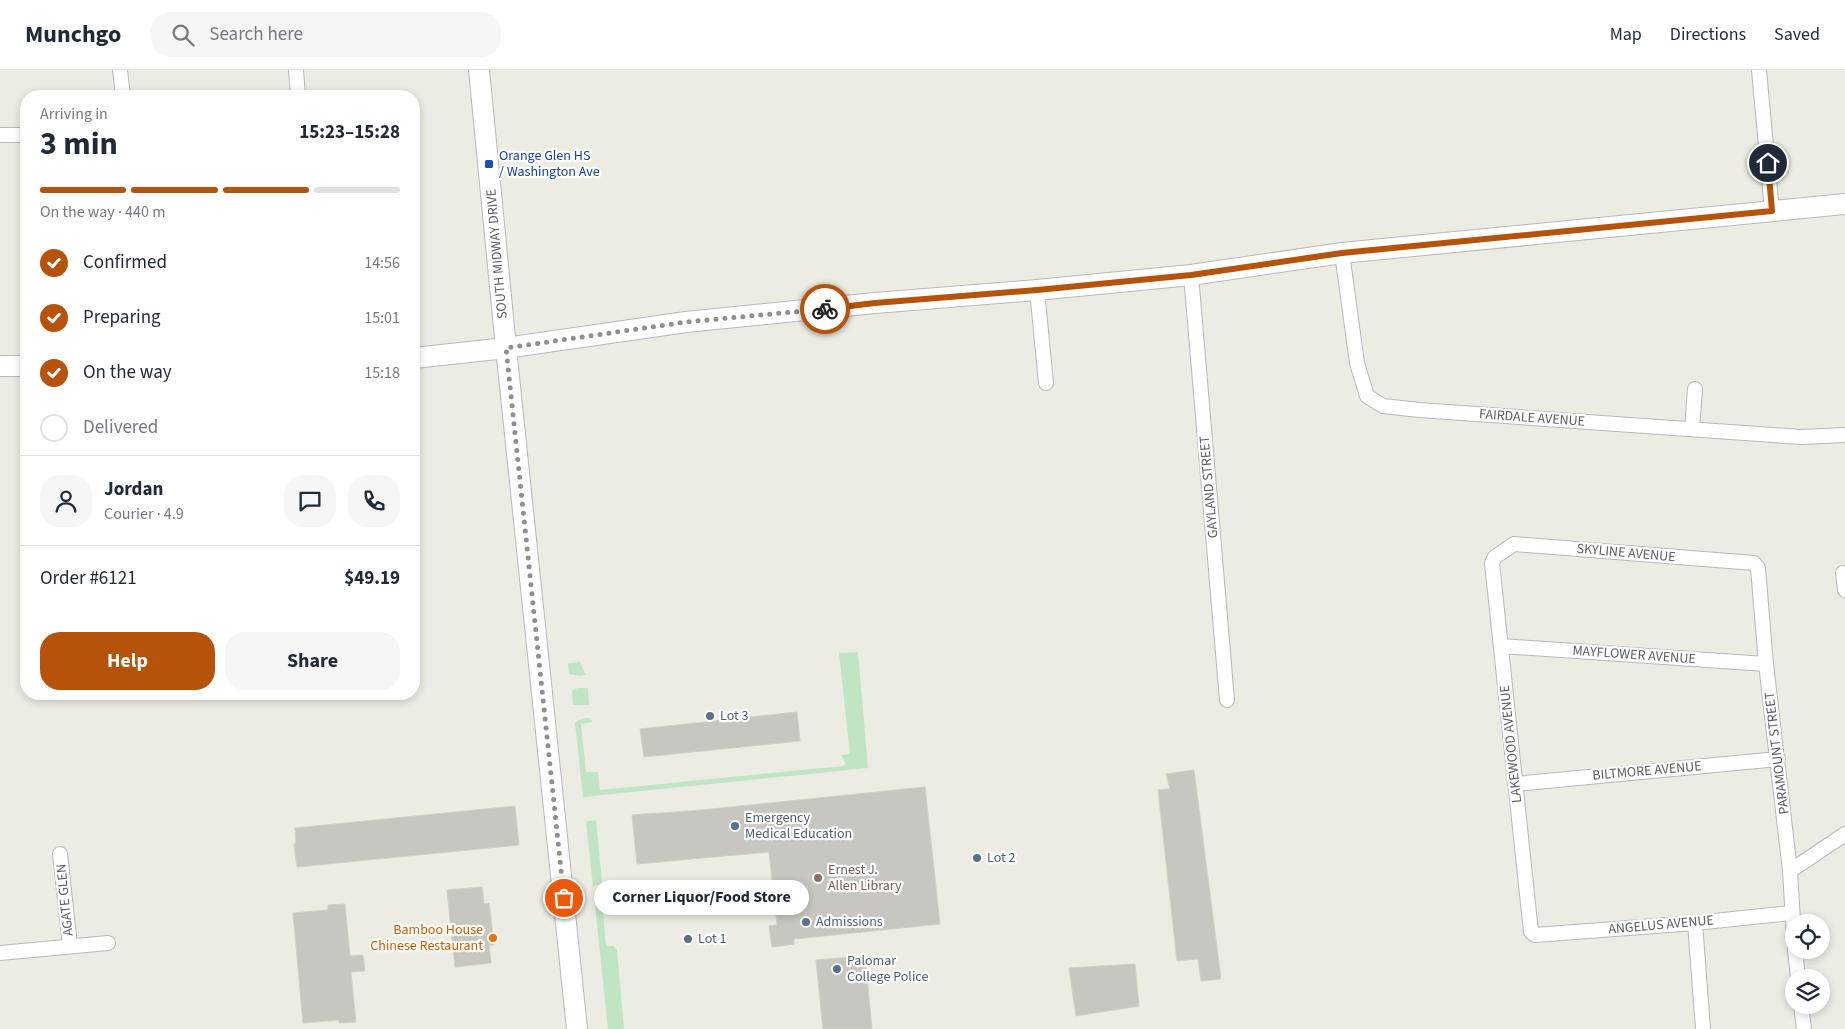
<!DOCTYPE html>
<meta charset="utf-8">
<style>
body{margin:0;font-family:"Source Sans 3",sans-serif;background:#f6f6f7;color:#1f2937;height:100vh;display:flex;flex-direction:column;font-size:19px;white-space:nowrap}
*{box-sizing:border-box;margin:0}
p{font-size:16px;color:#747a83}
.icon{flex:none;width:28px;height:28px;fill:none;stroke:currentColor;stroke-width:2;stroke-linecap:round;stroke-linejoin:round}
.map{position:relative;flex:1;overflow:hidden}
.side{position:absolute;left:20px;top:20px;width:400px;height:610px;display:flex;flex-direction:column;background:#fff;border-radius:20px;box-shadow:0 2px 8px #0003}
.side>*{flex:none}
.fabs{position:absolute;left:1785px;top:844px;display:grid;gap:10px}
.fabs a{display:grid;place-items:center;width:45px;height:45px;border-radius:50%;background:#fff;box-shadow:0 2px 8px #0003;font-size:25px}
.pin{position:absolute;display:grid;place-items:center;width:42px;height:42px;color:#fff;margin:-21px;border:2px solid #fff;border-radius:50%;box-shadow:0 1px 5px #0007}
.courier{position:absolute;display:grid;place-items:center;width:50px;height:50px;margin:-25px;border:4px solid #b45309;border-radius:50%;background:#fff;color:#222;box-shadow:0 1px 6px #0007}
.bubble{position:absolute;height:35px;border-radius:18px;background:#fff;box-shadow:0 2px 8px #0003;font-size:16px;font-weight:700;line-height:35px;text-align:center}
.head em{font-style:normal;font-weight:700}
.head div{display:flex;flex-direction:column-reverse}
.head{display:flex;align-items:center;justify-content:space-between;height:85px;padding:0 20px}
h1{font-size:32px;font-weight:700;line-height:38px}
.bar{display:grid;grid-template-columns:repeat(4,1fr);gap:8px 5px;align-content:center;height:60px;padding:0 20px}
.bar i{height:6px;border-radius:4px;background:#e0e1e3}
.bar .on{background:#b45309}
.bar p{grid-column:span 4}
.line{display:flex;align-items:center;gap:12px;padding:0 20px;border-top:1px solid #e0e1e3}
.line div{flex:1}
.round{display:grid;place-items:center;flex:none;width:52px;height:52px;border-radius:20px;background:#f6f6f7}
ol{padding:0 20px;list-style:none}
li{display:flex;align-items:center;gap:15px;height:55px}
li p{margin-inline-start:auto}
li .icon{padding:5px;border-radius:50%;background:#b45309;color:#fff;stroke-width:4}
li:last-child{color:#747a83}
li i{width:28px;height:28px;border:2px solid #e0e1e3;border-radius:50%}
.button{display:flex;gap:10px;margin-top:auto;padding:10px 20px}
.button a{flex:1;height:58px;border-radius:20px;background:#b45309;color:#fff;font-size:20px;font-weight:700;line-height:58px;text-align:center}
.button a+a{background:#f6f6f7;color:#1f2937}
header{display:flex;align-items:center;gap:30px;box-sizing:border-box;height:70px;padding:0 25px;background:#fff;border-bottom:1px solid #e0e1e3}
header strong{font-size:24px}
nav{display:flex;gap:28px;margin-inline-start:auto;font-size:18px}
.search{width:350px;height:45px;background:#f6f6f7;display:flex;align-items:center;gap:12px;box-sizing:border-box;padding:0 18px;border-radius:20px;color:#747a83;font-size:19px}
.map>svg:first-child{display:block}
.green{fill:#c0e4c4}
.building{fill:#c8c6c0;stroke:#d2cec1}
.lines{fill:none;stroke-linecap:round;stroke-linejoin:round}
.street-casing{stroke:#b5b8bd;stroke-width:16}
.secondary-casing{stroke:#b6b8bf;stroke-width:22}
.street{stroke:#fff;stroke-width:14}
.secondary{stroke:#fff;stroke-width:20}
.done{stroke:#8e9090;stroke-width:5;stroke-dasharray:0 9}
.route{stroke:#b45309;stroke-width:6}
.transit-dot{fill:#1a4fb4;stroke:#fff;stroke-width:2}
.service-dot{fill:#5c6f8a;stroke:#fff;stroke-width:2}
.education-dot{fill:#8d6e63;stroke:#fff;stroke-width:2}
.food-dot{fill:#e8710a;stroke:#fff;stroke-width:2}
.labels{text-anchor:middle;dominant-baseline:central;stroke-width:4.5;stroke-linejoin:round;paint-order:stroke}
.transit-label{font-size:14px;fill:#164399;stroke:#fff;text-anchor:start}
.street-label{font-size:14px;fill:#5b5e63;stroke:#fff}
.service-label{font-size:14px;fill:#4e5e75;stroke:#fff;text-anchor:start}
.education-label{font-size:14px;fill:#785e54;stroke:#fff;text-anchor:start}
.food-label{font-size:14px;fill:#c56008;stroke:#fff;text-anchor:end}
</style>
<header>
<strong>Munchgo</strong>
<div class="search"><svg class="icon" aria-label="search" viewBox="0 0 24 24"><circle cx="10" cy="10" r="6"/><path d="M15 15l6 6"/></svg>Search here</div>
<nav><a>Map</a><a>Directions</a><a>Saved</a></nav>
</header>
<div class="map">
<svg width="1845" height="959" viewBox="0 0 1845 959">
<rect width="100%" height="100%" fill="#edece3"/>
<path class="green" d="M858 582 868 698 583 727 575 653C580 649 585 646 591 649L592 652 581 654 586 702H598L600 720 843 696 846 694 841 685 850 684 839 583Z
M580 592 586 605 579 606 569 604 568 593Z
M578 618H588L589 635H573L572 621Z
M596 750 602 812 601 814 593 816 586 753 588 751Z
M610 835 613 837 614 840 603 842 606 876H614L617 880 624 959H608L595 836Z"/>
<path class="building" d="M797 642 800 671 644 687 640 659Z
M1194 700 1221 909 1201 911 1198 889 1177 891 1158 720 1170 719 1166 704Z
M925 717 940 854 794 869V874L772 877 769 856 777 855 769 782 637 794 632 745 702 740Z
M515 736 519 775 297 797 294 774H296L295 758Z
M482 817 484 834 489 833 494 875H489L491 893 455 897 447 820Z
M345 834 350 886 363 885 365 901 351 902 356 952 339 953V950L303 953 293 843 328 840V835Z
M865 886 872 959H823L816 890Z
M1135 894 1139 936 1076 946 1069 898Z"/>
<g class="lines">
<g class="street-casing">
<path id="street" d="M120 0 123 26
M296 0 298 26
M1759 0 1772 141
M0 65H26
M1342 183 1357 293 1367 326 1383 336 1419 340 1801 367 1845 365
M1191 205 1227 630
M1037 220 1046 313
M1692 359 1695 319
M1843 503 1845 520
M1501 576 1766 594
M1515 714 1778 689
M60 784 70 875
M1790 801 1845 764
M1791 843 1695 853 1535 865 1531 862 1492 493 1495 487 1514 474 1754 493 1758 498 1766 594 1790 801 1794 867
M1695 853 1703 959
M1795 880 1798 908
M0 883 108 873
M1801 935 1804 959"/>
</g>
<g class="secondary-casing">
<path id="secondary" d="M479 0 506 278 577 959
M414 288 506 278 686 252 875 233 1037 220 1191 205 1342 183 1845 134
M0 296H26"/>
</g>
<use href="#street" class="street"/>
<use href="#secondary" class="secondary"/>
</g>
<g class="lines">
<path class="done" d="M564 828 506 278 686 252 825 239"/>
<path class="route" d="M825 239 875 233 1037 220 1191 205 1342 183 1772 141 1768 93"/>
</g>
<rect class="transit-dot" x="484" y="89" width="10" height="10" rx="2.5"/>
<g class="service-dot">
<circle cx="710" cy="646" r="5"/>
<circle cx="735" cy="756" r="5"/>
<circle cx="977" cy="788" r="5"/>
<circle cx="806" cy="852" r="5"/>
<circle cx="688" cy="869" r="5"/>
<circle cx="837" cy="899" r="5"/>
</g>
<circle class="education-dot" cx="818" cy="808" r="5"/>
<circle class="food-dot" cx="493" cy="868" r="5"/>
<g class="labels">
<g class="transit-label">
<text x="499" y="86">Orange Glen HS<tspan x="499" dy="16">/ Washington Ave</tspan></text>
</g>
<g class="street-label">
<text transform="translate(497 184) rotate(-95)">SOUTH MIDWAY DRIVE</text>
<text transform="translate(1532 348) rotate(4)">FAIRDALE AVENUE</text>
<text transform="translate(1209 417) rotate(-95)">GAYLAND STREET</text>
<text transform="translate(1626 483) rotate(5)">SKYLINE AVENUE</text>
<text transform="translate(1634 585) rotate(4)">MAYFLOWER AVENUE</text>
<text transform="translate(1511 674) rotate(-96)">LAKEWOOD AVENUE</text>
<text transform="translate(1777 683) rotate(-97)">PARAMOUNT STREET</text>
<text transform="translate(1647 701) rotate(-5)">BILTMORE AVENUE</text>
<text transform="translate(65 830) rotate(-96)">AGATE GLEN</text>
<text transform="translate(1661 855) rotate(-5)">ANGELUS AVENUE</text>
</g>
<g class="service-label">
<text x="720" y="646">Lot 3</text>
<text x="745" y="748">Emergency<tspan x="745" dy="16">Medical Education</tspan></text>
<text x="987" y="788">Lot 2</text>
<text x="816" y="852">Admissions</text>
<text x="698" y="869">Lot 1</text>
<text x="847" y="891">Palomar<tspan x="847" dy="16">College Police</tspan></text>
</g>
<g class="education-label">
<text x="828" y="800">Ernest J.<tspan x="828" dy="16">Allen Library</tspan></text>
</g>
<g class="food-label">
<text x="483" y="860">Bamboo House<tspan x="483" dy="16">Chinese Restaurant</tspan></text>
</g>
</g>
</svg>
<div class="fabs">
<a><svg class="icon" aria-label="locate" viewBox="0 0 24 24"><circle cx="12" cy="12" r="6"/><path d="M12 2v4M12 18v4M2 12h4M18 12h4"/></svg></a>
<a><svg class="icon" aria-label="layers" viewBox="0 0 24 24"><path d="M12 4l9 5-9 5-9-5zM3 14l9 5 9-5"/></svg></a>
</div>
<div class="pin" style="left:564px;top:828px;background:#ea580c"><svg class="icon" aria-label="bag" viewBox="0 0 24 24"><path d="M5 8h14l-1 12H6zM9 8a3 3 0 0 1 6 0"/></svg></div>
<div class="pin" style="left:1768px;top:93px;background:#1f2937"><svg class="icon" aria-label="home" viewBox="0 0 24 24"><path d="M3 11l9-7 9 7M6 9v11h12V9"/></svg></div>
<div class="courier" style="left:825px;top:239px"><svg class="icon" aria-label="bike" viewBox="0 0 24 24"><circle cx="6" cy="16" r="4"/><circle cx="18" cy="16" r="4"/><path d="M6 16l4-8h5l3 8M10 8l3 8H6M13 5h3"/></svg></div>
<div class="bubble" style="left:594px;top:810px;width:215px">Corner Liquor/Food Store</div>
<section class="side">
<div class="head"><div><h1>3 min</h1><p>Arriving in</p></div><em>15:23–15:28</em></div>
<div class="bar"><i class="on"></i><i class="on"></i><i class="on"></i><i></i><p>On the way · 440 m</p></div>
<ol>
<li><svg class="icon" aria-label="check" viewBox="0 0 24 24"><path d="M5 12l5 5 9-10"/></svg>Confirmed<p>14:56</p></li>
<li><svg class="icon" aria-label="check" viewBox="0 0 24 24"><path d="M5 12l5 5 9-10"/></svg>Preparing<p>15:01</p></li>
<li><svg class="icon" aria-label="check" viewBox="0 0 24 24"><path d="M5 12l5 5 9-10"/></svg>On the way<p>15:18</p></li>
<li><i></i>Delivered</li>
</ol>
<div class="line" style="height:90px"><a class="round"><svg class="icon" aria-label="person" viewBox="0 0 24 24"><circle cx="12" cy="8" r="4"/><path d="M4 21q1-7 8-7t8 7"/></svg></a><div><b>Jordan</b><p>Courier · 4.9</p></div><a class="round"><svg class="icon" aria-label="chat" viewBox="0 0 24 24"><path d="M4 5h16v11H9l-5 4z"/></svg></a><a class="round"><svg class="icon" aria-label="phone" viewBox="0 0 24 24"><path d="M5 4h4l2 5-3 2q2 4 5 5l2-3 5 2v4C11 20 4 13 5 4z"/></svg></a></div>
<div class="line" style="height:65px"><div>Order #6121</div><b>$49.19</b></div>
<div class="button"><a>Help</a><a>Share</a></div>
</section>
</div>
